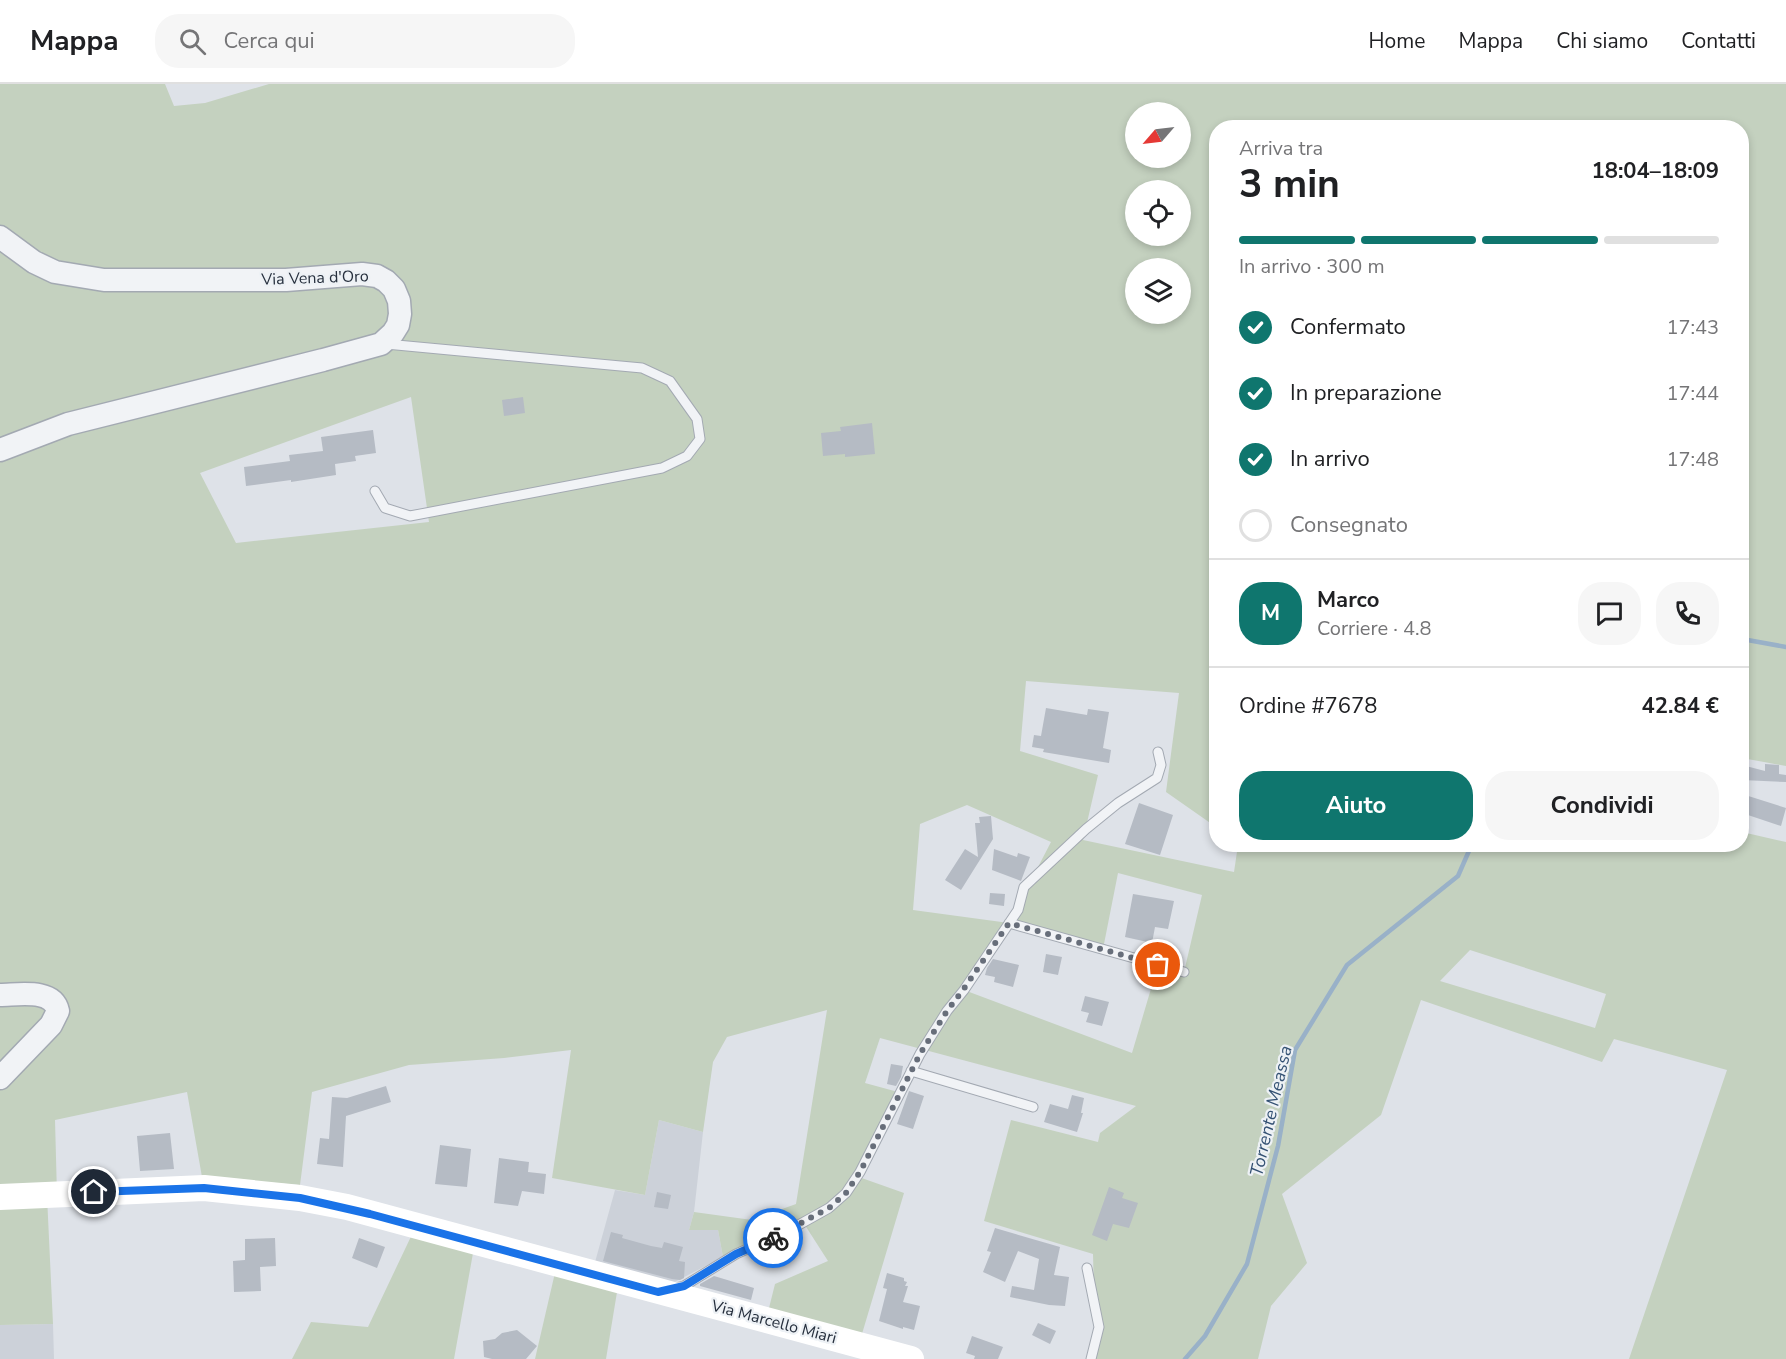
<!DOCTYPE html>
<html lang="it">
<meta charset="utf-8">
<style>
body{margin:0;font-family:"Nunito Sans",sans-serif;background:#f6f6f6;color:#202124;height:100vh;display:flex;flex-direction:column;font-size:22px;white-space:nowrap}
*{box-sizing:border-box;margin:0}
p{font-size:20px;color:#757577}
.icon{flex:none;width:33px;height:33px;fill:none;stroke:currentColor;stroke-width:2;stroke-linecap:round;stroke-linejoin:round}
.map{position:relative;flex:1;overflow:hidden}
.drawer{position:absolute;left:1209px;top:36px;width:540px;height:732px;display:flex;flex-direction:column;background:#fff;border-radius:24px;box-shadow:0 3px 9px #0003}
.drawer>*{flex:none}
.needle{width:39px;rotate:242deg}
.buttons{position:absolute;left:1125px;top:18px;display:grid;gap:12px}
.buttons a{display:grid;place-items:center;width:66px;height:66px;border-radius:50%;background:#fff;box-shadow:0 3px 9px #0003;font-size:30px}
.pin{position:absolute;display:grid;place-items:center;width:51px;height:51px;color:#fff;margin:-26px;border:3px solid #fff;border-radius:50%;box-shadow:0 2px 6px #0007}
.courier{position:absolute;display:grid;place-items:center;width:60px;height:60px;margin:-30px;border:4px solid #1a73e8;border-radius:50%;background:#fff;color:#222;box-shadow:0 2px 8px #0007}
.head em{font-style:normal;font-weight:700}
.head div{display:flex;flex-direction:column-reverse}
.head{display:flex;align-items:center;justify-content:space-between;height:102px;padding:0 30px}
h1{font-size:39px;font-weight:700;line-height:45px}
.bar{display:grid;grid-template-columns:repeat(4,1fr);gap:9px 6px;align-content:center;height:72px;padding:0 30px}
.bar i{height:8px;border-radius:4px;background:#e0e0e0}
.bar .on{background:#0f766e}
.bar p{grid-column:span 4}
.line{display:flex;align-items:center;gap:15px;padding:0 30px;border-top:2px solid #e0e0e0}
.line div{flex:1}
.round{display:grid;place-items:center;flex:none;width:63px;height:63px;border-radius:24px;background:#f6f6f6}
ol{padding:0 30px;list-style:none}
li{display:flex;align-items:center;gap:18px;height:66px}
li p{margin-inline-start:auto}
li .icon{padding:6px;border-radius:50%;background:#0f766e;color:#fff;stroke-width:4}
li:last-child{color:#757577}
li i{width:33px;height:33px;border:3px solid #e0e0e0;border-radius:50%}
.button{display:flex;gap:12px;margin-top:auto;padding:12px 30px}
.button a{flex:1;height:69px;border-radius:24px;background:#0f766e;color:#fff;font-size:24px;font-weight:700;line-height:69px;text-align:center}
.button a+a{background:#f6f6f6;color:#202124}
header{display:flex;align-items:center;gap:36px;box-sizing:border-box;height:84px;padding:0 30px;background:#fff;border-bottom:2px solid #e0e0e0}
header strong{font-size:28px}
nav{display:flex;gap:33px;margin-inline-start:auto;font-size:21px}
.search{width:420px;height:54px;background:#f6f6f6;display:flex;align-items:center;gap:15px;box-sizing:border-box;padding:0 21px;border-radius:24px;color:#757577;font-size:22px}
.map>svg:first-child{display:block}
.built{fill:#ccd1d9}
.green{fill:#c4d1bf;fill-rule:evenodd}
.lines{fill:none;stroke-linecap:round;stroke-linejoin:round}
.stream{stroke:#99b1c8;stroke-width:4.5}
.building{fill:#b5bbc4}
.service-casing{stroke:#a3a9b2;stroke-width:11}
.tertiary-casing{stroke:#a3a9b2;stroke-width:25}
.service{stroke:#f1f3f6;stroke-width:9}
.tertiary{stroke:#f1f3f6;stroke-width:22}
.secondary{stroke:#fff;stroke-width:26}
.done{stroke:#676e7a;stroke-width:6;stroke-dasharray:0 10.8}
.route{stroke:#1a73e8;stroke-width:8}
.labels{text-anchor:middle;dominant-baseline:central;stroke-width:4.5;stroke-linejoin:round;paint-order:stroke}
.street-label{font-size:16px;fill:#27303e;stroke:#edf1f5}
.water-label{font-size:18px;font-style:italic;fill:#325072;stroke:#edf1f5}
</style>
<header>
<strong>Mappa</strong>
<div class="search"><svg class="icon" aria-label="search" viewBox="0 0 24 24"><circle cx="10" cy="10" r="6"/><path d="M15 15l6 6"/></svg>Cerca qui</div>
<nav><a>Home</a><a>Mappa</a><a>Chi siamo</a><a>Contatti</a></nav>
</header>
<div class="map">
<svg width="1786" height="1275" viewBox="0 0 1786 1275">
<rect width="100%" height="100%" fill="#dee2e8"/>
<path class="built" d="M659 1036 703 1048 694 1128 689 1146H718L723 1173 661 1205 592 1189 615 1106 645 1111Z
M53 1240 54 1275H0V1241Z"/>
<path class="green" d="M0 0H165L174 22 205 19 269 0H1786V682L1742 674V44H1216V743L1166 708 1179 609 1026 597 1020 667 1098 691 1083 756 1234 788 1238 761 1742 760V748L1786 758V1275H1629L1727 986 1614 955 1602 978 1421 916 1381 1031 1282 1110 1307 1179 1271 1222 1258 1275H1087L1095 1245 1093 1170 984 1137 1011 1036 1098 1058 1100 1049 1136 1022 880 954 865 999 898 1008 856 1092 904 1109 859 1260 766 1236 775 1200 828 1177 801 1135 723 1173 718 1146H689L694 1128 752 1136 796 1120 827 926 727 953 713 978 703 1048 659 1036 645 1111 552 1094 571 966 504 974 409 981 312 1008 300 1101 202 1093 187 1008 55 1036 57 1111 47 1112 53 1240 0 1241ZM1136 28H1180V74H1136ZM1136 106H1180V152H1136ZM1136 184H1180V230H1136ZM411 313 429 438 236 459 200 389ZM967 721 1051 758 1009 839 913 826 920 740ZM1118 789 1202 811 1184 888 1158 881 1132 969 964 906 1009 839 1103 865ZM1470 866 1606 910 1595 944 1440 897Z
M416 1142 475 1158 454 1275H292L311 1238 368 1243Z
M557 1180 618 1202 606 1275H535Z"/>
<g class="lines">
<path class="stream" d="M1742 555 1786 563
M1185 1275 1205 1252 1247 1180 1278 1062 1295 966 1347 881 1458 792 1472 760"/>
</g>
<path class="building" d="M523 313 525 329 504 332 502 316Z
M872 339 875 370 845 373V370L823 372 821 349 841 347 840 343Z
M373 346 376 369 355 372 356 377 335 380 336 391 291 398V396L246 402 244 383 290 377 289 371 323 367 321 353Z
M1046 624 1087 631 1088 625 1109 628 1103 664 1111 666 1109 679 1043 668 1044 665 1032 663 1034 651 1041 652Z
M1765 680 1779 681V690L1786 691V698L1742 696V681L1765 687Z
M1742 710 1786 724 1781 742 1742 729Z
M1139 719 1173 731 1160 771 1125 760Z
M991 732 993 755 961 806 945 796 965 765 978 773 975 739H980L979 733Z
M994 765 1017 773 1018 769 1030 773 1021 797 992 786Z
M990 809 1005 810 1004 822 989 820Z
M1133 810 1174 817 1168 845 1155 843 1152 859 1125 853Z
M1046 870 1062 873 1058 891 1043 888Z
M993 875 1019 881 1013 903 994 898 995 893 985 891 987 884Z
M1085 912 1109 918 1102 942 1086 938 1089 929 1081 927Z
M891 980 903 982 901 993 896 1002 887 1000Z
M386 1002 391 1018 346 1032 343 1083 317 1080 320 1054 329 1055 332 1013 347 1014Z
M909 1007 924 1012 913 1045 897 1040Z
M1072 1011 1084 1014 1081 1029H1083L1077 1048 1044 1038 1050 1020 1068 1025Z
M170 1049 174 1085 140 1087 137 1052Z
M440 1061 471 1065 467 1103 435 1100Z
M499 1074 529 1078 528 1088 546 1090 544 1110 522 1107 518 1122 494 1119Z
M1109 1103 1124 1109 1122 1114 1138 1119 1129 1144 1113 1140 1107 1157 1092 1151Z
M657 1108 671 1111 668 1125 654 1123Z
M995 1144 1060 1163 1054 1191 1069 1193 1065 1222 1049 1221 1010 1213 1012 1202 1034 1206 1039 1175 1018 1167 1005 1198 983 1188 991 1168 987 1167Z
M611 1148 623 1151 622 1154 651 1162 662 1164 664 1158 683 1163 679 1177 685 1178 684 1194 680 1196 672 1195 603 1177Z
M275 1154 276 1182 260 1183 261 1207 234 1208 233 1177 245 1176V1155Z
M359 1154 385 1163 377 1184 352 1174Z
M887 1189 904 1194V1197L907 1198 905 1202H908L903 1218 920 1222 914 1246 903 1243V1245L879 1237 887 1205 883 1204Z
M714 1192 754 1204 751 1216 700 1202V1200Z
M1038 1239 1056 1247 1050 1260 1032 1251Z
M517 1246 537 1262 526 1275H492L484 1273 483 1257 495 1255 502 1249Z
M972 1252 1003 1263 998 1275H974L975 1272 966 1269Z"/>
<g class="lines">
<g class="service-casing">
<path id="service" d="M375 407 385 424 410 432 662 384 687 372 700 355 697 335 670 297 642 284 386 260
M1009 839 1184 888
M911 987 1033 1023
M1087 1184 1099 1243 1091 1275
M675 1204 684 1202 736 1170 786 1148 829 1124 846 1109 860 1088 920 970 947 927 964 906 1018 826 1024 803 1086 745 1118 719 1157 694 1161 681 1158 668"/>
</g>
<g class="tertiary-casing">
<path id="tertiary" d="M0 153 34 178 55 188 104 196H286L362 190 377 192 386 197 394 205 399 217 400 230 398 241 393 249 381 260 323 276 68 340 0 366
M0 911C18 911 53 904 58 927L51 941 0 994"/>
</g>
<use href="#service" class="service"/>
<use href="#tertiary" class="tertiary"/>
<path class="secondary" d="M0 1113 204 1104 300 1114 347 1123 911 1275"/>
</g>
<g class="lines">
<path class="done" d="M773 1154 829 1124 846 1109 860 1088 920 970 947 927 963 906 1009 839 1158 881"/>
<path class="route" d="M94 1108 204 1104 300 1114 370 1130 658 1208 684 1202 736 1170 773 1154"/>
</g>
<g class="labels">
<g class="street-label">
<text transform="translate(315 194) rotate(-2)">Via Vena d'Oro</text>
<text transform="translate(774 1238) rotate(15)">Via Marcello Miari</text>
</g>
<g class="water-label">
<text transform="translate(1271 1027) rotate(-77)">Torrente Meassa</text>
</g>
</g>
</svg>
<div class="buttons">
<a><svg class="needle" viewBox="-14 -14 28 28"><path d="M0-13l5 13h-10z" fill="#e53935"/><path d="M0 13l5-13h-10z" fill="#757577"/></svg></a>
<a><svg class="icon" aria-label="locate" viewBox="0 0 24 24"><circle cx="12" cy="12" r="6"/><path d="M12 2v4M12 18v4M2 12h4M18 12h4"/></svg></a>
<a><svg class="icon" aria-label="layers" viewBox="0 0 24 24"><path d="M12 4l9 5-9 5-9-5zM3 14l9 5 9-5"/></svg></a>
</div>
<div class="pin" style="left:1158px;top:881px;background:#ea580c"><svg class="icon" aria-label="bag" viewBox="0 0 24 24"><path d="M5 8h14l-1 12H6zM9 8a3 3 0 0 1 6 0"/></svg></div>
<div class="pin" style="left:94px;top:1108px;background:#1f2937"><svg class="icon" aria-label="home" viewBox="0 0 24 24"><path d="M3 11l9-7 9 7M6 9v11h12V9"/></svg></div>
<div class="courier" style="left:773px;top:1154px"><svg class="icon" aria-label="bike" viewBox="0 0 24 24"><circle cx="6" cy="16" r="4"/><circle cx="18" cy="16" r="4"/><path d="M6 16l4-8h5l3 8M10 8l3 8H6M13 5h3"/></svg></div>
<section class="drawer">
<div class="head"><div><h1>3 min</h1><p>Arriva tra</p></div><em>18:04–18:09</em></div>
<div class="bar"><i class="on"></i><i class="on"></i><i class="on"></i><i></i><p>In arrivo · 300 m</p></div>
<ol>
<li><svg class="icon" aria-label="check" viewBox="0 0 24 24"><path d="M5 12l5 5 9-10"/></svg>Confermato<p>17:43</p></li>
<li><svg class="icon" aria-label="check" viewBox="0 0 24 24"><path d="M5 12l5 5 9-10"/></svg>In preparazione<p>17:44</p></li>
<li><svg class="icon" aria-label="check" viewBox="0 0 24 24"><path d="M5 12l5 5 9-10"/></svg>In arrivo<p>17:48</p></li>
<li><i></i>Consegnato</li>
</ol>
<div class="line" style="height:108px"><b class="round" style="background:#0f766e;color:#fff">M</b><div><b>Marco</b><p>Corriere · 4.8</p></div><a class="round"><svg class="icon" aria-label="chat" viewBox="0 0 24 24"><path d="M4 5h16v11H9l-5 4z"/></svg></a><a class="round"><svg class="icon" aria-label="phone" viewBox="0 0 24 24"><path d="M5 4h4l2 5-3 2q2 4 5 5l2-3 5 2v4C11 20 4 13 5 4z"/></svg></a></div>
<div class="line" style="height:78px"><div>Ordine #7678</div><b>42.84 €</b></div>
<div class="button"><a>Aiuto</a><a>Condividi</a></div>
</section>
</div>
